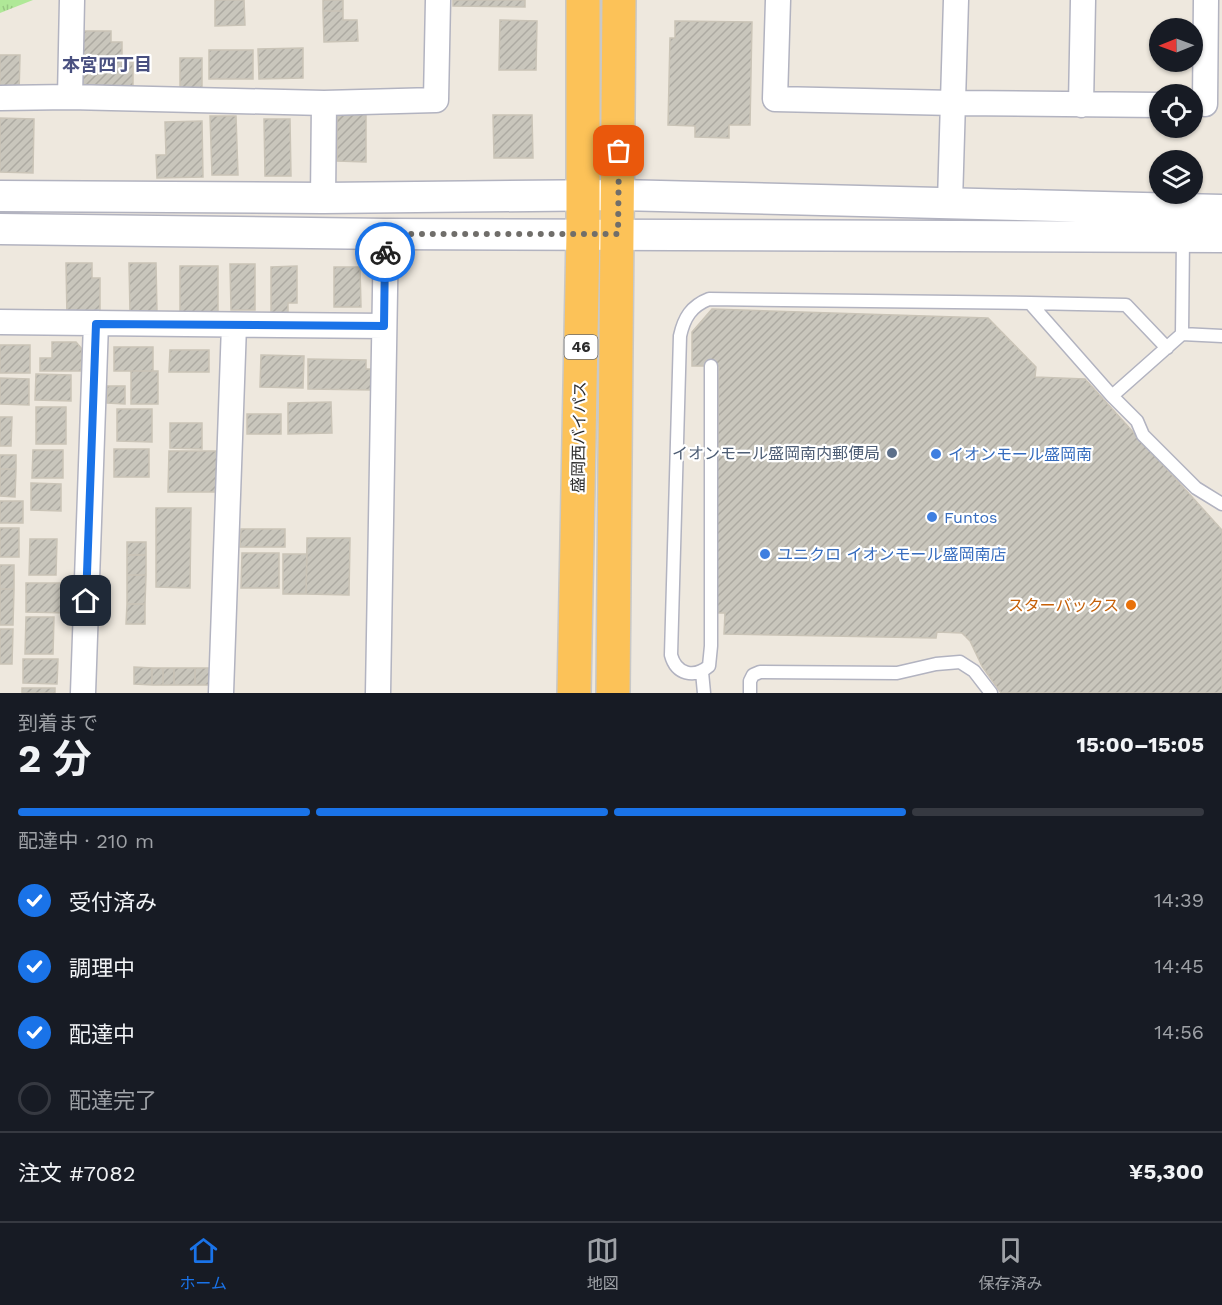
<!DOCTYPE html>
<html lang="ja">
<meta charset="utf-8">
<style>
body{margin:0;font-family:"Work Sans","Noto Sans JP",sans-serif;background:#20242c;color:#f1f3f6;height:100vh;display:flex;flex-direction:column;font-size:22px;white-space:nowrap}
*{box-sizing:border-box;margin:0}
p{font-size:20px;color:#9ea1a6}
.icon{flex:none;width:33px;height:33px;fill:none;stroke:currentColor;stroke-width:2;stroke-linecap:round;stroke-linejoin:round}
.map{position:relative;height:693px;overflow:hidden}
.sheet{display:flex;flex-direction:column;background:#171b24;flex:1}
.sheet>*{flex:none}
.needle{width:39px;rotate:269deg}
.tools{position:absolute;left:1149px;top:18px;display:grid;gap:12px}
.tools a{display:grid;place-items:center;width:54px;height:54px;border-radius:50%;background:#171b24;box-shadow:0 2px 4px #0004;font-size:30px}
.pin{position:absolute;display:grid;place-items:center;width:51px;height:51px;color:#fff;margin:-26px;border-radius:12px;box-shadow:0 3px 9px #0006}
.courier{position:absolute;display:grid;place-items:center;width:60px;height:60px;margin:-30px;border:4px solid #1a73e8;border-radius:50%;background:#fff;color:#222;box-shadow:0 2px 8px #0007}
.head em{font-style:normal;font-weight:700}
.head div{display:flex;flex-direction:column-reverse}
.head{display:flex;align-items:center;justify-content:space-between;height:102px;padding:0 18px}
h1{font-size:39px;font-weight:700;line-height:45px}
.bar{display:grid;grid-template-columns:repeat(4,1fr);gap:9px 6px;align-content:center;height:72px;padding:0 18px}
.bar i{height:8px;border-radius:4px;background:#363941}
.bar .on{background:#1a73e8}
.bar p{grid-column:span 4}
.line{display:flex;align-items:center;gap:15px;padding:0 18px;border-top:2px solid #363941}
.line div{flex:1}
ol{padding:0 18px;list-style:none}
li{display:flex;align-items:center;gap:18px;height:66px}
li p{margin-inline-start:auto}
li .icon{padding:6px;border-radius:50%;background:#1a73e8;color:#fff;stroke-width:4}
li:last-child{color:#9ea1a6}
li i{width:33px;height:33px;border:3px solid #363941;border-radius:50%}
.menu{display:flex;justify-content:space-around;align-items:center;height:84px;border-top:2px solid #363941;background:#171b24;font-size:16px;color:#9ea1a6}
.menu a{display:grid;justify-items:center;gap:3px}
.menu .on{color:#1a73e8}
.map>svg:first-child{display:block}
.park{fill:url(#park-tufts)}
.building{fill:url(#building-hatch);stroke:#cac4b7;stroke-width:1.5}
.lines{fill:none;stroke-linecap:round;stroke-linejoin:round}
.service-casing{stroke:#b2b3c0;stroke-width:15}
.minor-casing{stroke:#b2b3c0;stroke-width:27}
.tertiary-casing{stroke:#b2b3c0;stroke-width:33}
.trunk-casing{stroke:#c8c8c8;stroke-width:36}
.service{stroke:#fff;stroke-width:12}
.minor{stroke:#fff;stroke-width:24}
.tertiary{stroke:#fff;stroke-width:30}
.trunk{stroke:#fcc258;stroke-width:33}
.done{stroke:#706e6a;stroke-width:6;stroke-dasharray:0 10.8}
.route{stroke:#1a73e8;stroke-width:8}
.service-dot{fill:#5c6f8a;stroke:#fff;stroke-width:2}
.shop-dot{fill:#3f7fe0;stroke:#fff;stroke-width:2}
.food-dot{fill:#e8710a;stroke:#fff;stroke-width:2}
.labels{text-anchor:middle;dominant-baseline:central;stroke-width:4.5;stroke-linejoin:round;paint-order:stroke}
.shield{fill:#fff;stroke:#6b6b6b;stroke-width:1.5}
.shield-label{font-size:15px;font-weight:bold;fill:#2c2c2c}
.street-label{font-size:16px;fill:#2c2c2c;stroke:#fff}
.service-label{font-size:16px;fill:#4e5e75;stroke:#fff;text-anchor:end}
.shop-label{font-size:16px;fill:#366cbe;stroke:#fff;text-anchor:start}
.food-label{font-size:16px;fill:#c56008;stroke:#fff;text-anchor:end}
.neighbourhood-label{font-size:18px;font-weight:bold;fill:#495080;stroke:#fff}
</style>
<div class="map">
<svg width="1222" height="693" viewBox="0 0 1222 693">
<defs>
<pattern id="park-tufts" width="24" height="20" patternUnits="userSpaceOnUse" patternTransform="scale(1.5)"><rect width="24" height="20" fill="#afe897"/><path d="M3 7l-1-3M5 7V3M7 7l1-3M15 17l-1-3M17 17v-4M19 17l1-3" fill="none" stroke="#97c782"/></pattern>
<pattern id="building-hatch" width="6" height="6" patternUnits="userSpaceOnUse" patternTransform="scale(1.5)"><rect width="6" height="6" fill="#c9c6bc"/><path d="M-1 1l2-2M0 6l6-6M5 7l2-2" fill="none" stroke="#adaaa2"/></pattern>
</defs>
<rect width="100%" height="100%" fill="#eee8de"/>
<path class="park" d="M0 0H33L0 13Z"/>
<path class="building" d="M215 0H244L245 25 215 26Z
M323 0H343V11H323Z
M453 0H525V7L453 6Z
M323 11H343V20H357L358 41 324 42Z
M500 20 537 21 536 70H499Z
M675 21 752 22 750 125H729V138L695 137V126L668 125 670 38H675Z
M79 31H111V42H122V62H133V89L80 90Z
M303 48V78L259 79 258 49Z
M209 50H253V79H209Z
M0 55H20L19 94H0Z
M180 58H202V92H180Z
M337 114H366V162L337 161Z
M493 115H532L533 158H494Z
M210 116H236L238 175H212Z
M0 118 34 119 33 173 0 172Z
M264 119H290L291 176H265Z
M202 121 203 177 157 178 156 155H166L165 122Z
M66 263H92V278H100V317L67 318Z
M129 263H156L157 312H130Z
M230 264H255V310H231Z
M180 266H218V314L180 315Z
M297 266V303H288V321H271V267Z
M334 267H360L361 307H334Z
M712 309 988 318 1036 367 1035 377 1085 379 1222 530V693H1001L982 666 970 641 962 633 937 632 936 638 724 634 725 613H715L719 366H692V332Z
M52 342H76L82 349 81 371H40V358H52Z
M0 345H30V373H0Z
M114 347H153V371H114Z
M170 350H209V372H169Z
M261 355 304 356 303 388 260 387Z
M308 359 366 360V369H372V390L308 389Z
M131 371H158V404H131Z
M36 374 71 375V401L35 400Z
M0 378 29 379V405L0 404Z
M107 386H125V404L107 403Z
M331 402 332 433 288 434V403Z
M36 407H66V444H36Z
M117 409H152V442L117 441Z
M247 414H281V434H247Z
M0 417H12L11 446H0Z
M170 423H202V449L170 448Z
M114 449H149V477H114Z
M33 450H63V478H32Z
M169 451H217V492H168Z
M0 455H16V469H0Z
M0 469H16L15 497 0 496Z
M31 483 61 484V511L31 510Z
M0 501H23V523H0Z
M156 508H191L190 588 156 587Z
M0 528H19V557H0Z
M241 529H285V547H240Z
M307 538H350L349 595 306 594Z
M30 539H57L56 575H29Z
M127 542H146V555H127Z
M242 553H279V588H241Z
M283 554H307L306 594H283Z
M127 555H146V575H127Z
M0 565H14V589H0Z
M127 575H146L145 604H127Z
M26 583H69L68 613 26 612Z
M0 589H14L13 625H0Z
M127 604H145V624H126Z
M26 617H54L53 654H25Z
M0 629H13L12 664H0Z
M23 659H58L57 684 23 683Z
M134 667 152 668V685L134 684Z
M152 668H163V685H152Z
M163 668H174V685H163Z
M174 668H195V685H174Z
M195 668H214V685H195Z
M22 688H55V693H22Z"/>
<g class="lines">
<g class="service-casing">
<path id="service" d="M1030 303 1126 305 1167 348
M1182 334 1183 237
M1222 336 1182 334 1112 396 1137 421 1143 435 1196 488 1222 504
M711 366V646L709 666C694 679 676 674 671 655L680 336C684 318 691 306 709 299L1030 303 1112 396
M702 672 704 693
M750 693V681L753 675 760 672 897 673 936 664 960 662 974 671 991 693"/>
</g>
<g class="minor-casing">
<path id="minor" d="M72 0 70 97 324 103
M778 0 775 99 954 103 1160 105
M0 98 70 97
M1205 104 1206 0
M1081 105 1083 0
M323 198 324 103 436 100 438 0
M950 202 956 0
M0 322 384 326
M83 693 96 323
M221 693 234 325
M378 693 386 234"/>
</g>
<g class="tertiary-casing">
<path id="tertiary" d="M0 196 323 198 619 195 1222 210
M0 229 386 234 1222 237"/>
</g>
<g class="trunk-casing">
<path id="trunk" d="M574 693 583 234V0
M613 693 619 0"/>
</g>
<use href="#service" class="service"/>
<use href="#minor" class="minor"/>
<use href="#tertiary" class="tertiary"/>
<use href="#trunk" class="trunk"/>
</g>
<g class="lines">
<path class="done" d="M385 252 386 234H618L619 151"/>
<path class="route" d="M86 601 96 324 384 326 385 252"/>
</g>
<circle class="service-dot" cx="892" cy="453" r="6"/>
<g class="shop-dot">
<circle cx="936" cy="454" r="6"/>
<circle cx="932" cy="517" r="6"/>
<circle cx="765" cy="554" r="6"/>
</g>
<circle class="food-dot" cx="1131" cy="605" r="6"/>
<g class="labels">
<rect class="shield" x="564.5" y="335" width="33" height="24" rx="4.5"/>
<g class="shield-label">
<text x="581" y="347">46</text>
</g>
<g class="street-label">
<text transform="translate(579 437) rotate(-89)">盛岡西バイパス</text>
</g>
<g class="service-label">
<text x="880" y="453">イオンモール盛岡南内郵便局</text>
</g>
<g class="shop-label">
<text x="948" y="454">イオンモール盛岡南</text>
<text x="944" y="517">Funtos</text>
<text x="777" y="554">ユニクロ イオンモール盛岡南店</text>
</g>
<g class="food-label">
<text x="1119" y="605">スターバックス</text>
</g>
<g class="neighbourhood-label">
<text x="107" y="64">本宮四丁目</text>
</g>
</g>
</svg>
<div class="tools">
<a><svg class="needle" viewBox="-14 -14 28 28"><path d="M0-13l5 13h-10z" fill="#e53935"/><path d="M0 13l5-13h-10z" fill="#9ea1a6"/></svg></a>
<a><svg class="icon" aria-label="locate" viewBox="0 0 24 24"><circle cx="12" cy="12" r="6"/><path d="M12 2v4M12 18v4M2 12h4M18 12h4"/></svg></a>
<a><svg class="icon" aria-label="layers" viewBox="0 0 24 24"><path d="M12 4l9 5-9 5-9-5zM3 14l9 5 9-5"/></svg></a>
</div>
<div class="pin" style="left:619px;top:151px;background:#ea580c"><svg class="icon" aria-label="bag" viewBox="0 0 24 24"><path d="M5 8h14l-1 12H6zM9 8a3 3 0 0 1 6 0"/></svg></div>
<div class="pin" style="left:86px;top:601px;background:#1f2937"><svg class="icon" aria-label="home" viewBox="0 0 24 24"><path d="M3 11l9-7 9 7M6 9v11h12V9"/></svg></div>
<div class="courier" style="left:385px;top:252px"><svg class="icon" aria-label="bike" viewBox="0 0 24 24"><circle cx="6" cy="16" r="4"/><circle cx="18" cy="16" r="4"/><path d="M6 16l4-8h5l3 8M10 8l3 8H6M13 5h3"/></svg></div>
</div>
<section class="sheet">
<div class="head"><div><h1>2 分</h1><p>到着まで</p></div><em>15:00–15:05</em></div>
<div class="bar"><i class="on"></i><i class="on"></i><i class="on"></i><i></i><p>配達中 · 210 m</p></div>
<ol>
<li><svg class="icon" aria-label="check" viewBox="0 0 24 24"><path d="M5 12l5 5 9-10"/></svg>受付済み<p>14:39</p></li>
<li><svg class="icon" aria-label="check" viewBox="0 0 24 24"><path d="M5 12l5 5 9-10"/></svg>調理中<p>14:45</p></li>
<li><svg class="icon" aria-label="check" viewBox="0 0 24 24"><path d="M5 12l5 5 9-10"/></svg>配達中<p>14:56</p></li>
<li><i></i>配達完了</li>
</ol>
<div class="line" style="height:78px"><div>注文 #7082</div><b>¥5,300</b></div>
</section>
<nav class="menu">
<a class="on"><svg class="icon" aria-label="home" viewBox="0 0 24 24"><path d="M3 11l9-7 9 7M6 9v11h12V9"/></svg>ホーム</a>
<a><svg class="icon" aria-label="map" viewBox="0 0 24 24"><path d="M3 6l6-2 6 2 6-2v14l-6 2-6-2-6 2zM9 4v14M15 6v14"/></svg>地図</a>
<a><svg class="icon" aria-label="saved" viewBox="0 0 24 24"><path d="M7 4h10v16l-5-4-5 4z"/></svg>保存済み</a>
</nav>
